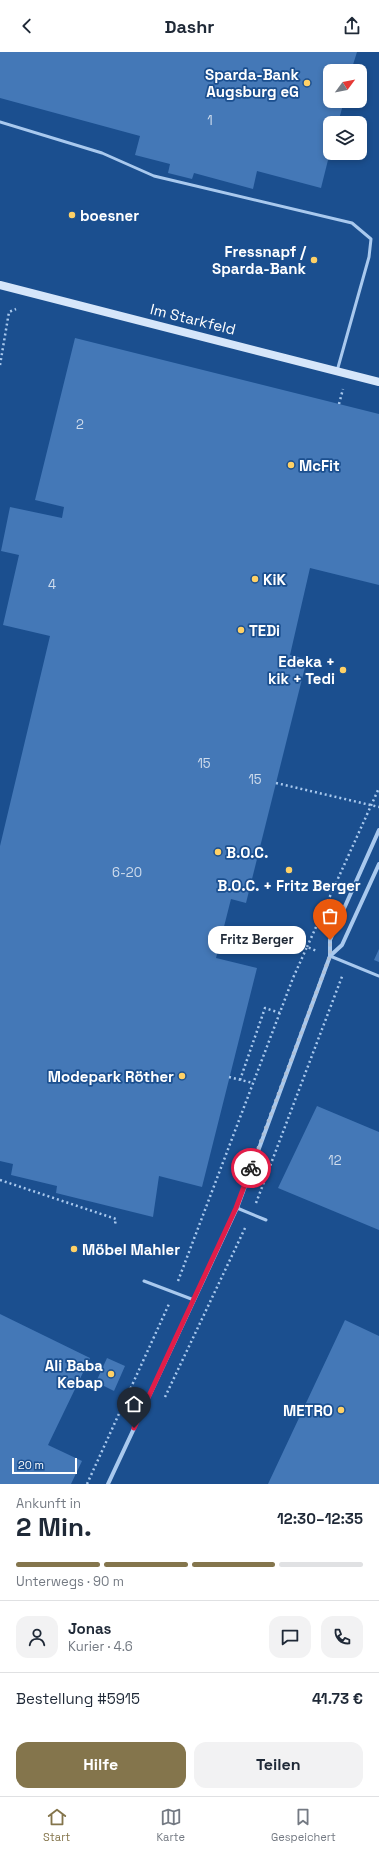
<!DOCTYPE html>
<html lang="de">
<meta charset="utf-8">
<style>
body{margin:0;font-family:"Space Grotesk",sans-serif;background:#f2f2f3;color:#1f2937;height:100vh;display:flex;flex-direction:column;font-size:15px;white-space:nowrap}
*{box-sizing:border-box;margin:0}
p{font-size:13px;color:#747a83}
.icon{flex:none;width:22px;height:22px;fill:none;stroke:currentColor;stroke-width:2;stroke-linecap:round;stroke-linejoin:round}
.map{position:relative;height:1432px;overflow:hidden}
.side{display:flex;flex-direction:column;background:#fff;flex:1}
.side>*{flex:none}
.needle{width:26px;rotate:58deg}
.tools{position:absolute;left:323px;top:12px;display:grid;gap:8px}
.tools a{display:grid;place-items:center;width:44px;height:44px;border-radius:8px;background:#fff;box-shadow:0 2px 6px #0003;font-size:20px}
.scale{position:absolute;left:12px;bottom:10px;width:65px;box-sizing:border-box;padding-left:4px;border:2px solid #fff;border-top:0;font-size:11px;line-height:14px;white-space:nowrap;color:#fff;-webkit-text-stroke:3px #1b4f8f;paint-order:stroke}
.pin{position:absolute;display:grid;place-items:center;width:34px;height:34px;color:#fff;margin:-41px -17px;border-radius:50% 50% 50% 0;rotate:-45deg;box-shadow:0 0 4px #0007}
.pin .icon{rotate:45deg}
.courier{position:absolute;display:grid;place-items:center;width:40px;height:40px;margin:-20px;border:3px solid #e11d48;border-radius:50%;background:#fff;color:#222;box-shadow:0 1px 5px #0007}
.bubble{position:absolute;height:28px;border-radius:12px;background:#fff;box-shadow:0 2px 6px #0003;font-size:13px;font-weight:700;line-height:28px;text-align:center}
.overview em{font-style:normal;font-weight:700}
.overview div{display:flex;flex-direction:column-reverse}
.overview{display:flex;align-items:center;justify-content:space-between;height:68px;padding:0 16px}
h1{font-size:26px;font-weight:700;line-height:30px}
.bar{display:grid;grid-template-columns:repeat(4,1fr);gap:6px 4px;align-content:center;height:48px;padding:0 16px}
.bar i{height:5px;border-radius:3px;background:#e0e1e3}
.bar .active{background:#84754c}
.bar p{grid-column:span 4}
.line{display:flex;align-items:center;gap:10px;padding:0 16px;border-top:1px solid #e0e1e3}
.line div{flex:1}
.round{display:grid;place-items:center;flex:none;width:42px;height:42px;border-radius:12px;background:#f2f2f3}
.primary-button{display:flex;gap:8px;margin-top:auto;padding:8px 16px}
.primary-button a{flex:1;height:46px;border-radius:12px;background:#84754c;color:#fff;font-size:16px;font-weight:700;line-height:46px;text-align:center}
.primary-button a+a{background:#f2f2f3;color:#1f2937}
header{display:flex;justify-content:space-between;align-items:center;height:52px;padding:0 16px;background:#fff;font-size:18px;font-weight:700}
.tabs{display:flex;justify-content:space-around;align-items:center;height:56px;border-top:1px solid #e0e1e3;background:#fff;font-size:11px;color:#747a83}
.tabs a{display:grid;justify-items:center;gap:2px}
.tabs .active{color:#84754c}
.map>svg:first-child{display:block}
.building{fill:#4478b7}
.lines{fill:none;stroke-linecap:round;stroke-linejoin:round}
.path{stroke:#a9c9ee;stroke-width:2.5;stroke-dasharray:2 3;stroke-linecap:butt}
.service{stroke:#a9c9ee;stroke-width:3}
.minor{stroke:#a9c9ee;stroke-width:4}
.secondary{stroke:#d6e6fa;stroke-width:8}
.done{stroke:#afc1d8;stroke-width:4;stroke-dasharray:0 7.2}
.route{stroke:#e11d48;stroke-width:5}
.poi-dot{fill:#ffd166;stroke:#1b4f8f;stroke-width:1.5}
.labels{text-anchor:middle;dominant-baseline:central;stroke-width:3.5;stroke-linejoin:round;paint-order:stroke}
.number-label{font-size:13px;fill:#d0dded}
.poi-label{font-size:15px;font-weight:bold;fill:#fff;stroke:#1b4f8f;text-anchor:end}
.street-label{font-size:15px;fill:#fff;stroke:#1b4f8f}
</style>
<header><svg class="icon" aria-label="back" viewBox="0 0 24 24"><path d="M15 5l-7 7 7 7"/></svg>Dashr<svg class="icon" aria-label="share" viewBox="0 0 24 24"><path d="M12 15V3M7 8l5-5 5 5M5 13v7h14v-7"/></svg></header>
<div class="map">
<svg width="379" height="1432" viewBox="0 0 379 1432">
<rect width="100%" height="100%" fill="#1b4f8f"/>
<path class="building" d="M0 0H357L351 19H330V49H344L338 71H330V100L321 136 257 119 253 137 194 121 192 127 168 121 170 112 135 103 140 84 0 46Z
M75 286 379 362V533L310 516 290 603 307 607 246 851 231 847 216 906 257 916 202 1135 159 1124 153 1165 56 1141 57 1134 11 1123 13 1112 0 1109V794L50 584 3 573 19 503 1 499 10 455 62 466 64 455 35 448Z
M379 897V910L374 908Z
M317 1054 379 1080V1178L278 1136Z
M0 1262 90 1306 48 1393 82 1409 71 1432H0Z
M345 1268 379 1284V1432H268Z
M107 1306 125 1314 114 1339 96 1330Z"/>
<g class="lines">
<path class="path" d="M0 313 9 260 16 257
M339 352 343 337
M276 731 379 755
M307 895 379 736
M229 1025 253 1031
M240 1028 265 956 280 961
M0 1128 116 1167 115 1172
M256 1151 343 922
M178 1229 293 926 307 895 317 899
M165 1345 246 1174
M87 1432 169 1252"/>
<path class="service" d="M0 70 102 101 154 124 352 171 371 187 369 205 337 319
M330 904 379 924
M237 1156 266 1168
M144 1229 194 1248"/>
<path class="minor" d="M330 904 342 893 379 812
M108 1432 237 1156 330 904V888L379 778"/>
<path class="secondary" d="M0 233 379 330"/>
</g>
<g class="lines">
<path class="done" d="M251 1116 330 904V888"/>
<path class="route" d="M134 1376 236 1156 251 1116"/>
</g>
<g class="poi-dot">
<circle cx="307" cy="31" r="4"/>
<circle cx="72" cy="163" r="4"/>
<circle cx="314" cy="208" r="4"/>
<circle cx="291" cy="413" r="4"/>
<circle cx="255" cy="527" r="4"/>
<circle cx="241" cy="578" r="4"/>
<circle cx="343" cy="618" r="4"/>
<circle cx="218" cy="800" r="4"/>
<circle cx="289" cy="818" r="4"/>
<circle cx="182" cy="1024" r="4"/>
<circle cx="74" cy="1197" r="4"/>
<circle cx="111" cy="1322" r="4"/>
<circle cx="341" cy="1358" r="4"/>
</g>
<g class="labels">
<g class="number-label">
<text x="210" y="68">1</text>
<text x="80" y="372">2</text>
<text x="52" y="532">4</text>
<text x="204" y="711">15</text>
<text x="255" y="727">15</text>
<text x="127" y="820">6-20</text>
<text x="335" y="1108">12</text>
</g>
<g class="poi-label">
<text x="299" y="22">Sparda-Bank<tspan x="299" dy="17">Augsburg eG</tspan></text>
<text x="80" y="163" text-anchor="start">boesner</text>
<text x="306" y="199">Fressnapf /<tspan x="306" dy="17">Sparda-Bank</tspan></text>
<text x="299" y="413" text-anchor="start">McFit</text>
<text x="263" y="527" text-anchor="start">KiK</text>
<text x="249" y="578" text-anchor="start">TEDi</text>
<text x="335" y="609">Edeka +<tspan x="335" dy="17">kik + Tedi</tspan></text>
<text x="226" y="800" text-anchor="start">B.O.C.</text>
<text x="289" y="833" text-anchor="middle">B.O.C. + Fritz Berger</text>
<text x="174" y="1024">Modepark Röther</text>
<text x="82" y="1197" text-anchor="start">Möbel Mahler</text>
<text x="103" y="1313">Ali Baba<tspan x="103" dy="17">Kebap</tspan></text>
<text x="333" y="1358">METRO</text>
</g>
<g class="street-label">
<text transform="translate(193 267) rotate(14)">Im Starkfeld</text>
</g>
</g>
</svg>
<div class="tools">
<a><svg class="needle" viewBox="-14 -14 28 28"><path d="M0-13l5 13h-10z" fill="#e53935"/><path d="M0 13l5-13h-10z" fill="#747a83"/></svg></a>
<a><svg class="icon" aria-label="layers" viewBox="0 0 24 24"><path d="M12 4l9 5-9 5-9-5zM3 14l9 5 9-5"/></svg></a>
</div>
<div class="scale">20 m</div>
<div class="pin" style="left:330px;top:888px;background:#ea580c"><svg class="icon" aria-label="bag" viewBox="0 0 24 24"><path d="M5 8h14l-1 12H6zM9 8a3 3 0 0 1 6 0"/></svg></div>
<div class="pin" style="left:134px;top:1376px;background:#1f2937"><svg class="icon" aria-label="home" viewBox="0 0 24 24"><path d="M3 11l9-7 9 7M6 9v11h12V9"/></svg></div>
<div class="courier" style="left:251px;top:1116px"><svg class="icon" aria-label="bike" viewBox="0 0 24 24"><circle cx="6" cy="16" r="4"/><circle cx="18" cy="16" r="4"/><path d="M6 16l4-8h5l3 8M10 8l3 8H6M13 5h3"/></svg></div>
<div class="bubble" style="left:208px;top:874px;width:98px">Fritz Berger</div>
</div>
<section class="side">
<div class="overview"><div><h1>2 Min.</h1><p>Ankunft in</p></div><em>12:30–12:35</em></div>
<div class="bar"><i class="active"></i><i class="active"></i><i class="active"></i><i></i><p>Unterwegs · 90 m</p></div>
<div class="line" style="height:72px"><a class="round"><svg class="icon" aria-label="person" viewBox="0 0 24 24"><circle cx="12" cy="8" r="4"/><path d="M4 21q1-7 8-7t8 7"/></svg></a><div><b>Jonas</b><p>Kurier · 4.6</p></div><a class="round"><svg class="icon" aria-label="chat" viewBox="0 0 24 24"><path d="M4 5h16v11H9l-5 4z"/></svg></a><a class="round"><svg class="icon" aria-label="phone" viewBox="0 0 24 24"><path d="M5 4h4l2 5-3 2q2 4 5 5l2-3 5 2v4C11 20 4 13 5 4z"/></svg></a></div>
<div class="line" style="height:52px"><div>Bestellung #5915</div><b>41.73 €</b></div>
<div class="primary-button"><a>Hilfe</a><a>Teilen</a></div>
</section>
<nav class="tabs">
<a class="active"><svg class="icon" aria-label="home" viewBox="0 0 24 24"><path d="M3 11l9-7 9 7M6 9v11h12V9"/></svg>Start</a>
<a><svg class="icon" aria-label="map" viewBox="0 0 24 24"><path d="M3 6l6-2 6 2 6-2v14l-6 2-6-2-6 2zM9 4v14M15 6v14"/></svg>Karte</a>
<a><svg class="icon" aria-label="saved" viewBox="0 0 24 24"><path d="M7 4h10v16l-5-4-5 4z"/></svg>Gespeichert</a>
</nav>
